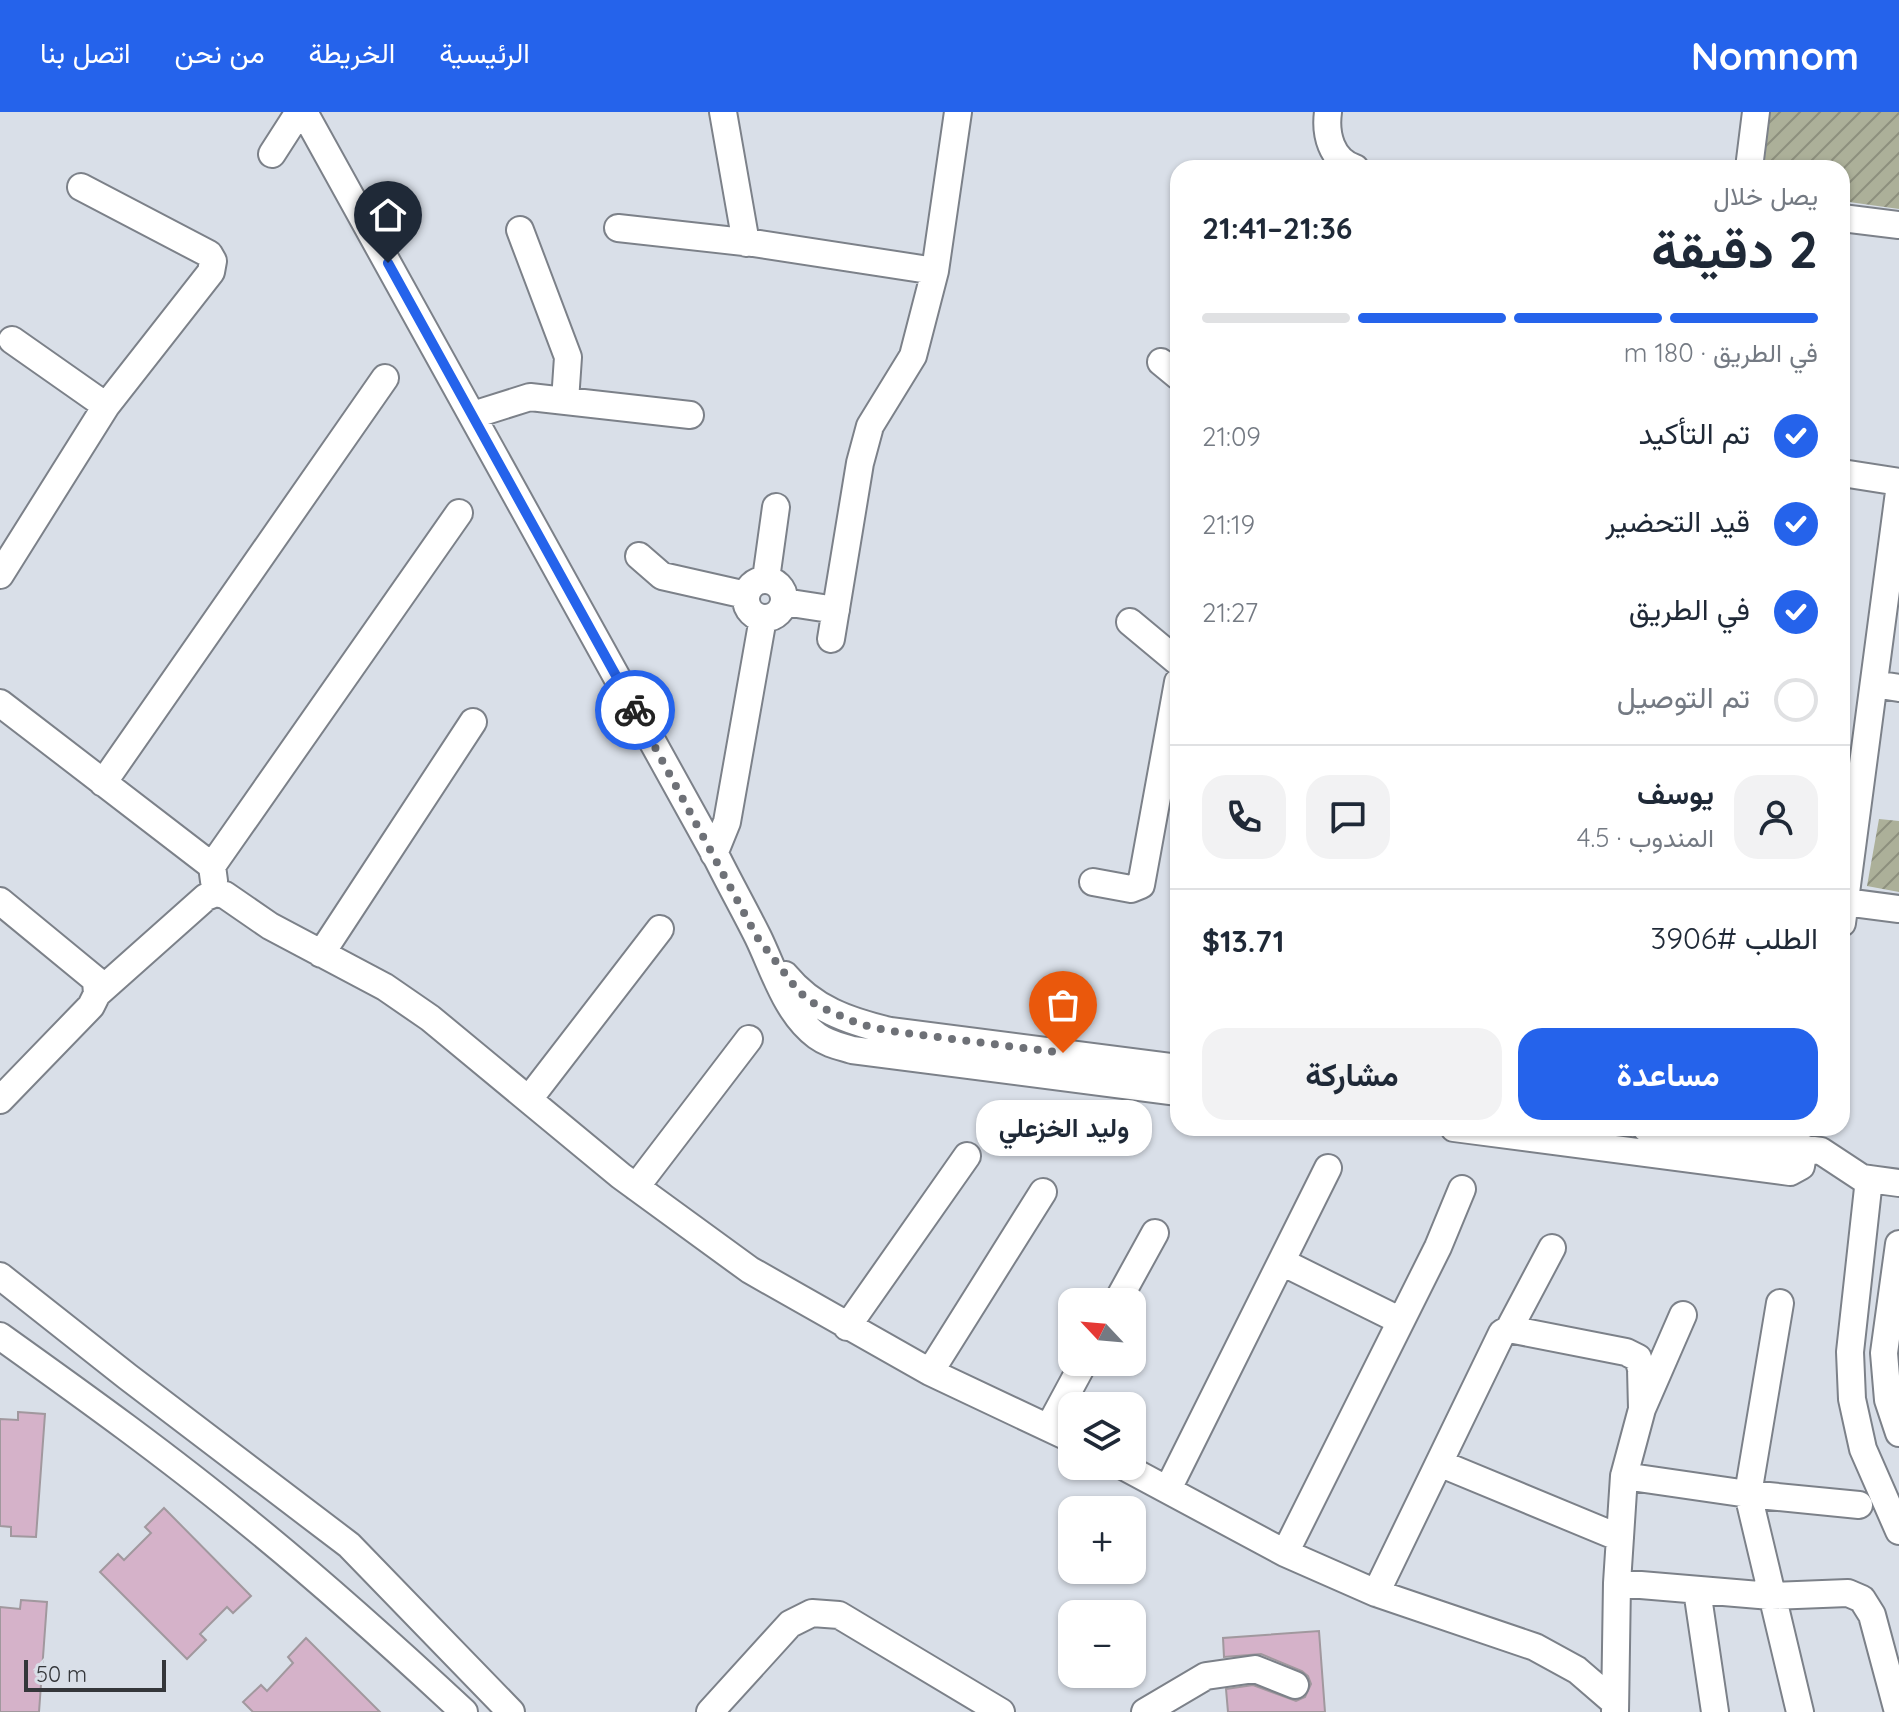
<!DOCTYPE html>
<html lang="ar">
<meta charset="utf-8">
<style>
body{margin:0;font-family:Quicksand,Vazirmatn,sans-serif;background:#f2f2f3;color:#1f2937;direction:rtl;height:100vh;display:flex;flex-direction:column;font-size:30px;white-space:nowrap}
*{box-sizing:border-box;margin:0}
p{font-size:26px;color:#747a83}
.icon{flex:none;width:44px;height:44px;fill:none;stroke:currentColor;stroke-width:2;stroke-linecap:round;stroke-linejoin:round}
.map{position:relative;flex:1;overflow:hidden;direction:ltr}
.drawer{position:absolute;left:1170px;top:48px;width:680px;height:976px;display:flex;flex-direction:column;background:#fff;border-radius:24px;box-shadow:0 2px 6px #0004;direction:rtl}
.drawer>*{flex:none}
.needle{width:52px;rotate:296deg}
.tools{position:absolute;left:1058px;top:1176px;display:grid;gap:16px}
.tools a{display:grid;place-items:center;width:88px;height:88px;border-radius:16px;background:#fff;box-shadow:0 2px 6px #0004;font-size:40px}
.scale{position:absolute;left:24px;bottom:20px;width:142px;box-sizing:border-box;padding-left:8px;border:4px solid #34363a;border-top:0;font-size:22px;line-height:28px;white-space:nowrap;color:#34363a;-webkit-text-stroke:6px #d9dfe8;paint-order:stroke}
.pin{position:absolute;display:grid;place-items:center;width:68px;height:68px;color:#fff;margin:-82px -34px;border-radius:50% 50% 50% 0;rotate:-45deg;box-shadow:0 0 8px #0007}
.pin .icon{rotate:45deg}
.courier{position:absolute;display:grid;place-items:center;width:80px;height:80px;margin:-40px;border:6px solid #2563eb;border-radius:50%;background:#fff;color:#222;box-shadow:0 2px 10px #0007}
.bubble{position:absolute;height:56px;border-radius:24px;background:#fff;box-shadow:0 2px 6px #0004;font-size:26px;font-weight:700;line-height:56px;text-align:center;direction:rtl}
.headline em{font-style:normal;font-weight:700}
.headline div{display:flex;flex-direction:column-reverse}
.headline{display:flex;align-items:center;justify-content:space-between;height:136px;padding:0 32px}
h1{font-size:52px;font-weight:700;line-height:60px}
.bar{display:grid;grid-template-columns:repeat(4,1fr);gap:12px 8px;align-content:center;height:96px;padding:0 32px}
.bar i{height:10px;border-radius:6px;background:#e0e1e3}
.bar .active{background:#2563eb}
.bar p{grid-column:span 4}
.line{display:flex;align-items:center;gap:20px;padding:0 32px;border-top:2px solid #e0e1e3}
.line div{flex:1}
.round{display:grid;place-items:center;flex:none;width:84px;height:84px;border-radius:24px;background:#f2f2f3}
ol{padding:0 32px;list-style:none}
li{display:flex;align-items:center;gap:24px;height:88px}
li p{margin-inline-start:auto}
li .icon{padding:8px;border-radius:50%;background:#2563eb;color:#fff;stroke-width:4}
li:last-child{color:#747a83}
li i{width:44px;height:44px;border:4px solid #e0e1e3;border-radius:50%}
.action{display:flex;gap:16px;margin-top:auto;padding:16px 32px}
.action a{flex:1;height:92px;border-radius:24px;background:#2563eb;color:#fff;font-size:32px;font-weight:700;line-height:92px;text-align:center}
.action a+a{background:#f2f2f3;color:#1f2937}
header{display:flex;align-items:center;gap:48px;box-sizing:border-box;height:112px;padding:0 40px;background:#2563eb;color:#fff}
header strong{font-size:38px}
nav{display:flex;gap:44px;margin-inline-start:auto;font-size:28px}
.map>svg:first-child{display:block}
.garden{fill:url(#garden-furrows)}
.building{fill:#d5b2c9;stroke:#a1989e;stroke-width:2}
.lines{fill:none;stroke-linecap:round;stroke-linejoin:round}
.minor-casing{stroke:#7c8189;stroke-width:30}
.minor{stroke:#fff;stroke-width:26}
.done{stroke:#6e7177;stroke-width:8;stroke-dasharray:0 14.4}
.route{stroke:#2563eb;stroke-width:10}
</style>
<header>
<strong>Nomnom</strong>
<nav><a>الرئيسية</a><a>الخريطة</a><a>من نحن</a><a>اتصل بنا</a></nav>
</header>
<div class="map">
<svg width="1899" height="1600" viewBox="0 0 1899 1600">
<defs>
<pattern id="garden-furrows" width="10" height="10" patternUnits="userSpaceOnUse" patternTransform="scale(2)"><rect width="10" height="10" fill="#acb099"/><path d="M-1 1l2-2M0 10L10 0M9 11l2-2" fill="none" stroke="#8d907e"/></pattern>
</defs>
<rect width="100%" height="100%" fill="#d9dfe8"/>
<path class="garden" d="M1768 0H1899V97L1842 89V56H1760Z
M1879 707 1899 709V780L1867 774Z"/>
<path class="building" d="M18 1300 45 1302 36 1425 11 1424V1415L0 1414V1307L18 1308Z
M164 1396 251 1484 233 1501 227 1495 200 1522 206 1528 187 1547 100 1460 118 1442 124 1448 151 1421 145 1415Z
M21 1488 47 1490 39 1600H0V1495L20 1497Z
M1319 1519 1325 1600H1228L1226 1577 1253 1573 1296 1589 1305 1585 1311 1572 1308 1564 1302 1559 1261 1542 1224 1545 1223 1526Z
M306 1526 380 1600H253L243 1590 261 1573 267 1579 293 1551 288 1545Z"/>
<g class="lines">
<g class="minor-casing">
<path id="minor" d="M304 0 718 748C731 774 745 799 758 825 774 858 786 901 817 924 828 932 839 934 852 938L1178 980
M723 0 746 131
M1328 0C1325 22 1331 48 1355 56
M272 42 299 0
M1749 56 1756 0
M1842 106 1899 113
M618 116 753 131 935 159
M520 118 568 245 565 289
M12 228 106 294
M1161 250 1178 264
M473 303 530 285 690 303
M1842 361 1899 370
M639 444 662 464 746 483
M0 463 106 294 211 160 213 149 209 142 81 75
M766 467 776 395
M746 487a19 19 0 1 1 38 0a19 19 0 1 1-38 0Z
M784 490 836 498
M1130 510 1178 550
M831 527 860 351 870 314 913 244 935 159 958 0
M1874 572 1899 576
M0 591 212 754 214 769
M103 671 385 266
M714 742 727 710 763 506
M212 754 459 401
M1093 770 1131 777 1141 773 1178 570
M0 789 96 868 97 882 91 894 0 988
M1845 790 1899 797
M1842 811 1899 380
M321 842 473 610
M785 863C813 897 848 909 890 919L1178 956
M97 882 206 785 216 781 225 783 270 814 385 875 430 906 621 1064 750 1158 930 1260 1072 1327
M529 987 660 817
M1454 1016 1790 1060 1801 1054 1804 1036
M1646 1016 1821 1039 1862 1066 1899 1071
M1869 1067 1850 1240 1852 1287 1863 1337 1899 1419
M636 1075 749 927
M1899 1132 1884 1241 1888 1288 1899 1321
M1282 1150 1401 1209
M0 1164 128 1265 349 1433 511 1600
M1117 1190 1155 1121
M1780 1191 1748 1382 1800 1600
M847 1215 967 1044
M1509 1217 1552 1136
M0 1224C84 1284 169 1345 249 1411 323 1471 394 1535 464 1600
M930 1260 1043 1080
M1049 1315 1084 1250
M1439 1351 1620 1426
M1123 1354 1285 1441 1376 1481 1535 1535 1577 1558 1613 1589
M1624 1364 1748 1382 1859 1393
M1168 1377 1328 1056
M1285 1441 1438 1135 1462 1077
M1617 1471 1771 1484 1848 1481 1862 1487 1872 1503 1898 1600
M1697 1478 1715 1600
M1376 1481 1502 1221 1509 1217 1626 1240 1638 1246 1641 1257 1642 1297
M710 1600 790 1512 812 1501 839 1503 1001 1600
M1145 1600 1206 1564 1255 1557 1295 1573
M1615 1600 1617 1471 1624 1364 1642 1297 1683 1203"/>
</g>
<use href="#minor" class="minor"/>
</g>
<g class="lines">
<path class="done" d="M635 598 757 825 799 880 816 893 859 912 890 919 1063 941"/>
<path class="route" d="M388 151 635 598"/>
</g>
</svg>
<div class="tools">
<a><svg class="needle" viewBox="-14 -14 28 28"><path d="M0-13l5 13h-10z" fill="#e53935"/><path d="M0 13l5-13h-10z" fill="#747a83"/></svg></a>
<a><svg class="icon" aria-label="layers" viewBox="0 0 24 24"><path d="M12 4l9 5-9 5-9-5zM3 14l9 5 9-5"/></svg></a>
<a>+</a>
<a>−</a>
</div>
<div class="scale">50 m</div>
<div class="pin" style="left:1063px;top:941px;background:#ea580c"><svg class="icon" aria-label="bag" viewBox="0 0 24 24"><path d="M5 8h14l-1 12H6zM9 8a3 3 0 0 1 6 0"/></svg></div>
<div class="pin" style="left:388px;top:151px;background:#1f2937"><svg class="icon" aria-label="home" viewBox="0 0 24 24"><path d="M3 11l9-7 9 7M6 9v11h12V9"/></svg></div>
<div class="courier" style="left:635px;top:598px"><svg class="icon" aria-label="bike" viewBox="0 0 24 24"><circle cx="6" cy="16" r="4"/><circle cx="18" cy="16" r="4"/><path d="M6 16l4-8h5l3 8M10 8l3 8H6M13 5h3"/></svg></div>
<div class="bubble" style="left:976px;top:988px;width:176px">وليد الخزعلي</div>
<section class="drawer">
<div class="headline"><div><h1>2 دقيقة</h1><p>يصل خلال</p></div><em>21:36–21:41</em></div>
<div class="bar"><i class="active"></i><i class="active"></i><i class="active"></i><i></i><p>في الطريق · 180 m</p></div>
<ol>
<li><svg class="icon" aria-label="check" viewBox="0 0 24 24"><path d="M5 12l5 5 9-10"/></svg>تم التأكيد<p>21:09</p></li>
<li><svg class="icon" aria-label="check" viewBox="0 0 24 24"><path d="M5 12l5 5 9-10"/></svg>قيد التحضير<p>21:19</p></li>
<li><svg class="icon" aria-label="check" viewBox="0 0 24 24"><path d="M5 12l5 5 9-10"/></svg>في الطريق<p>21:27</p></li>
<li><i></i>تم التوصيل</li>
</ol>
<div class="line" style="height:144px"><a class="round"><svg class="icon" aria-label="person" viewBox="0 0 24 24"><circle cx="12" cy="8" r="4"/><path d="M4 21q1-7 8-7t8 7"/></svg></a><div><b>يوسف</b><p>المندوب · 4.5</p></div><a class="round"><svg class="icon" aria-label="chat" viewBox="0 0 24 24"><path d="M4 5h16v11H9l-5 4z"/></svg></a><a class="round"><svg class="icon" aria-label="phone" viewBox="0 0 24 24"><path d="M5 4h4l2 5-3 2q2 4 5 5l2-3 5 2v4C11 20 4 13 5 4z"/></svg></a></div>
<div class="line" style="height:104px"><div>الطلب #3906</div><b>$13.71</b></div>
<div class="action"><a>مساعدة</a><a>مشاركة</a></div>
</section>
</div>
